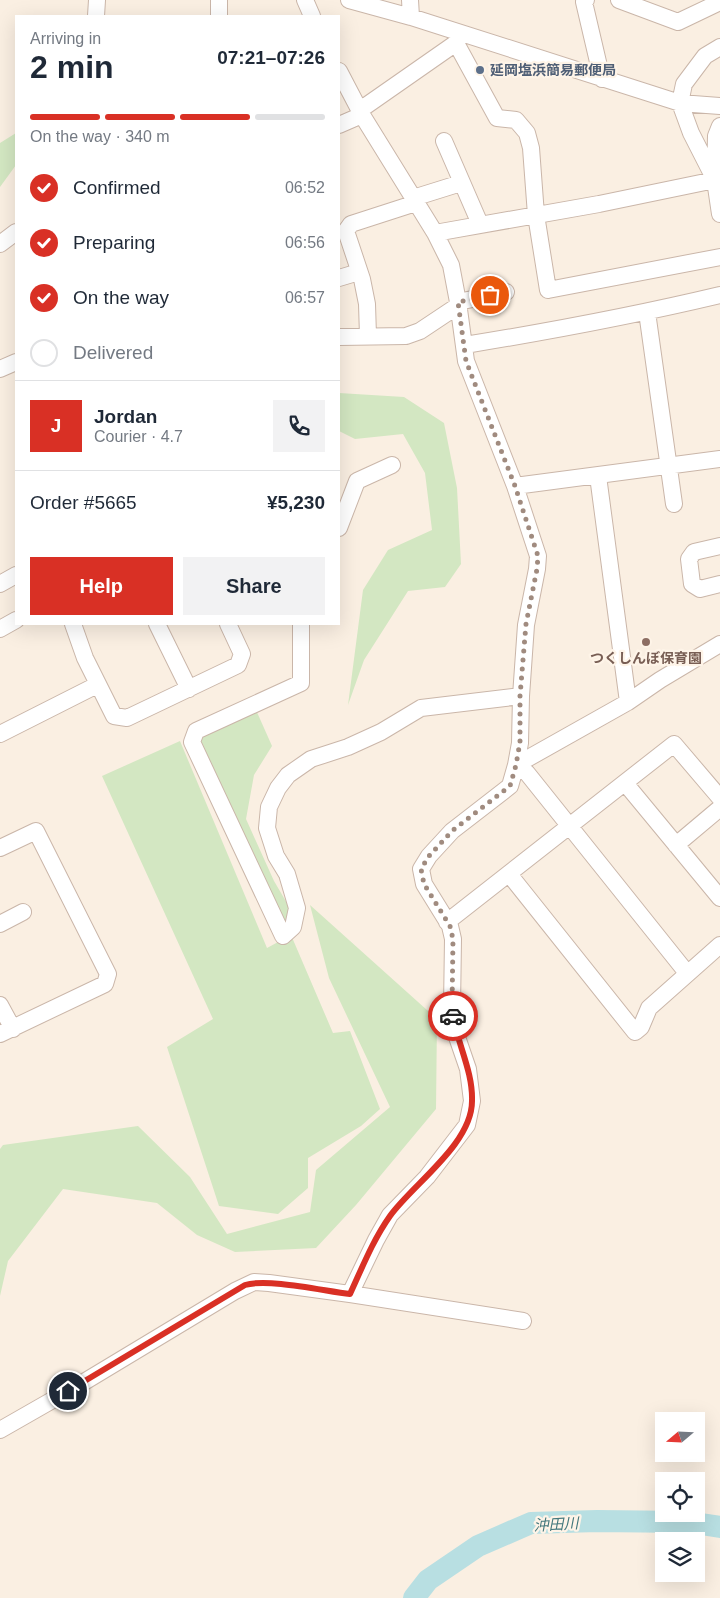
<!DOCTYPE html>
<meta charset="utf-8">
<style>
body{margin:0;font-family:Helvetica,"Noto Sans JP",sans-serif;background:#f2f2f3;color:#1f2937;height:100vh;display:flex;flex-direction:column;font-size:19px;white-space:nowrap}
*{box-sizing:border-box;margin:0}
p{font-size:16px;color:#747a83}
.icon{flex:none;width:28px;height:28px;fill:none;stroke:currentColor;stroke-width:2;stroke-linecap:round;stroke-linejoin:round}
.map{position:relative;flex:1;overflow:hidden}
.sheet{position:absolute;left:15px;top:15px;width:325px;height:610px;display:flex;flex-direction:column;background:#fff;border-radius:0px;box-shadow:0 5px 20px #0002}
.sheet>*{flex:none}
.needle{width:32px;rotate:251deg}
.buttons{position:absolute;left:655px;top:1412px;display:grid;gap:10px}
.buttons a{display:grid;place-items:center;width:50px;height:50px;border-radius:0px;background:#fff;box-shadow:0 5px 20px #0002;font-size:25px}
.pin{position:absolute;display:grid;place-items:center;width:42px;height:42px;color:#fff;margin:-21px;border:2px solid #fff;border-radius:50%;box-shadow:0 1px 5px #0007}
.courier{position:absolute;display:grid;place-items:center;width:50px;height:50px;margin:-25px;border:4px solid #d93025;border-radius:50%;background:#fff;color:#222;box-shadow:0 1px 6px #0007}
.headline em{font-style:normal;font-weight:700}
.headline div{display:flex;flex-direction:column-reverse}
.headline{display:flex;align-items:center;justify-content:space-between;height:85px;padding:0 15px}
h1{font-size:32px;font-weight:700;line-height:38px}
.bar{display:grid;grid-template-columns:repeat(4,1fr);gap:8px 5px;align-content:center;height:60px;padding:0 15px}
.bar i{height:6px;border-radius:4px;background:#e0e1e3}
.bar .active{background:#d93025}
.bar p{grid-column:span 4}
.line{display:flex;align-items:center;gap:12px;padding:0 15px;border-top:1px solid #e0e1e3}
.line div{flex:1}
.round{display:grid;place-items:center;flex:none;width:52px;height:52px;border-radius:0px;background:#f2f2f3}
ol{padding:0 15px;list-style:none}
li{display:flex;align-items:center;gap:15px;height:55px}
li p{margin-inline-start:auto}
li .icon{padding:5px;border-radius:50%;background:#d93025;color:#fff;stroke-width:4}
li:last-child{color:#747a83}
li i{width:28px;height:28px;border:2px solid #e0e1e3;border-radius:50%}
.cta{display:flex;gap:10px;margin-top:auto;padding:10px 15px}
.cta a{flex:1;height:58px;border-radius:0px;background:#d93025;color:#fff;font-size:20px;font-weight:700;line-height:58px;text-align:center}
.cta a+a{background:#f2f2f3;color:#1f2937}
.map>svg:first-child{display:block}
.green{fill:#d3e7c2}
.lines{fill:none;stroke-linecap:round;stroke-linejoin:round}
.river{stroke:#b8dfe2;stroke-width:22}
.minor-casing{stroke:#cab6a9;stroke-width:18}
.minor{stroke:#fff;stroke-width:16}
.done{stroke:#a08b7f;stroke-width:5;stroke-dasharray:0 9}
.route{stroke:#d93025;stroke-width:6}
.service-dot{fill:#5c6f8a;stroke:#fef4e8;stroke-width:2}
.education-dot{fill:#8d6e63;stroke:#fef4e8;stroke-width:2}
.labels{text-anchor:middle;dominant-baseline:central;stroke-width:4.5;stroke-linejoin:round;paint-order:stroke}
.service-label{font-size:14px;font-weight:bold;fill:#4e5e75;stroke:#fef4e8;text-anchor:start}
.education-label{font-size:14px;font-weight:bold;fill:#785e54;stroke:#fef4e8}
.water-label{font-size:15px;font-style:italic;fill:#43777c;stroke:#fef4e8}
</style>
<div class="map">
<svg width="720" height="1598" viewBox="0 0 720 1598">
<rect width="100%" height="100%" fill="#faefe2"/>
<path class="green" d="M16 133V165L0 187V143Z
M339 393 404 397 444 423 457 488 461 564 445 587 408 591 364 660 348 705 363 590 388 550 432 530 425 473 403 434 355 439 339 431Z
M256 710 272 746 254 775 246 819 274 881 291 910 289 925 284 927 198 745 201 736Z
M180 741 267 948 291 935 333 1033 350 1031 380 1109 361 1126 308 1158V1188L278 1214 219 1206 167 1047 213 1019 102 776Z
M310 905 437 1019 436 1109 356 1205 316 1248 235 1252 197 1235 157 1203 63 1189 8 1261 0 1296V1149L3 1145 138 1126 190 1177 227 1234 310 1212 316 1170 390 1107 329 978Z"/>
<g class="lines">
<path class="river" d="M414 1598 428 1580 478 1546 531 1523 597 1521 688 1522 720 1527"/>
<g class="minor-casing">
<path id="minor" d="M219 0V16
M305 0 312 16
M349 0 411 17 680 103 720 106
M410 0 411 17
M586 0 584 2 602 79
M619 0 678 22 720 2
M96 16 97 0
M460 33 456 43 497 118 516 120 527 133 531 148 536 215 548 290 720 257
M720 47 705 56 684 84 680 103 691 133 715 180 720 214
M339 71 362 115 435 233 451 265 458 302 466 361 515 486 538 556 537 569 526 625 521 696 520 743 516 765 510 786 452 831 429 856 421 869 424 884 450 926 453 939 452 1007 457 1037 468 1069 472 1101 467 1125 427 1177 390 1215 376 1240 350 1294
M360 110 456 43
M339 125 362 115
M444 141 480 224
M413 198 461 183
M435 233 599 204 715 180 716 136 720 126
M0 244 16 232
M339 278 359 272
M458 302 506 292
M647 312 674 504
M368 336 367 304 362 279 346 231 351 224 416 203
M339 337 406 336 420 331 459 305
M465 345C551 331 636 315 720 295
M0 369 16 362
M598 476 628 702
M515 486 720 459
M339 528 357 481 392 465
M720 546 694 552 689 559 692 584 700 589 720 584
M0 584 16 575
M73 624 85 658 114 716 127 718 238 665 242 654 228 624
M157 624 189 689
M301 624V683L196 731 192 742 283 936 293 927 297 908 287 874 276 856 267 828 269 807 278 788 288 775 311 759 348 747 381 732 421 708 521 696
M0 629 16 620
M0 734 97 685
M625 783 720 898
M676 845 720 808
M0 848 36 831 108 974 105 984 0 1034
M509 874 635 1032 641 1027 649 1008 720 945
M447 922 674 744 720 798
M0 924 23 912
M687 973 527 773 516 765 628 702 660 680 720 644
M0 1005 13 1029
M0 1430 84 1382 235 1291 254 1282 269 1283 350 1294 523 1321"/>
</g>
<use href="#minor" class="minor"/>
</g>
<g class="lines">
<path class="done" d="M453 1016 452 1007 453 939 450 926 424 884 421 869 429 856 452 831 510 786 516 765 520 742V696L526 624 537 569 538 556 515 486 466 361 458 302 490 295"/>
<path class="route" d="M68 1391 245 1285C268 1278 324 1291 350 1294 362 1268 373 1240 390 1216 413 1184 472 1144 472 1101 473 1072 458 1045 453 1016"/>
</g>
<circle class="service-dot" cx="480" cy="70" r="5"/>
<circle class="education-dot" cx="646" cy="642" r="5"/>
<g class="labels">
<g class="service-label">
<text x="490" y="70">延岡塩浜簡易郵便局</text>
</g>
<g class="education-label">
<text x="646" y="658">つくしんぼ保育園</text>
</g>
<g class="water-label">
<text transform="translate(556 1524) rotate(-3)">沖田川</text>
</g>
</g>
</svg>
<div class="buttons">
<a><svg class="needle" viewBox="-14 -14 28 28"><path d="M0-13l5 13h-10z" fill="#e53935"/><path d="M0 13l5-13h-10z" fill="#747a83"/></svg></a>
<a><svg class="icon" aria-label="locate" viewBox="0 0 24 24"><circle cx="12" cy="12" r="6"/><path d="M12 2v4M12 18v4M2 12h4M18 12h4"/></svg></a>
<a><svg class="icon" aria-label="layers" viewBox="0 0 24 24"><path d="M12 4l9 5-9 5-9-5zM3 14l9 5 9-5"/></svg></a>
</div>
<div class="pin" style="left:490px;top:295px;background:#ea580c"><svg class="icon" aria-label="bag" viewBox="0 0 24 24"><path d="M5 8h14l-1 12H6zM9 8a3 3 0 0 1 6 0"/></svg></div>
<div class="pin" style="left:68px;top:1391px;background:#1f2937"><svg class="icon" aria-label="home" viewBox="0 0 24 24"><path d="M3 11l9-7 9 7M6 9v11h12V9"/></svg></div>
<div class="courier" style="left:453px;top:1016px"><svg class="icon" aria-label="car" viewBox="0 0 24 24"><path d="M5 17H2v-5l4-1 3-4h7l3 4 3 1v5h-3M9 17h6M6 11h13"/><circle cx="7" cy="17" r="2"/><circle cx="17" cy="17" r="2"/></svg></div>
<section class="sheet">
<div class="headline"><div><h1>2 min</h1><p>Arriving in</p></div><em>07:21–07:26</em></div>
<div class="bar"><i class="active"></i><i class="active"></i><i class="active"></i><i></i><p>On the way · 340 m</p></div>
<ol>
<li><svg class="icon" aria-label="check" viewBox="0 0 24 24"><path d="M5 12l5 5 9-10"/></svg>Confirmed<p>06:52</p></li>
<li><svg class="icon" aria-label="check" viewBox="0 0 24 24"><path d="M5 12l5 5 9-10"/></svg>Preparing<p>06:56</p></li>
<li><svg class="icon" aria-label="check" viewBox="0 0 24 24"><path d="M5 12l5 5 9-10"/></svg>On the way<p>06:57</p></li>
<li><i></i>Delivered</li>
</ol>
<div class="line" style="height:90px"><b class="round" style="background:#d93025;color:#fff">J</b><div><b>Jordan</b><p>Courier · 4.7</p></div><a class="round"><svg class="icon" aria-label="phone" viewBox="0 0 24 24"><path d="M5 4h4l2 5-3 2q2 4 5 5l2-3 5 2v4C11 20 4 13 5 4z"/></svg></a></div>
<div class="line" style="height:65px"><div>Order #5665</div><b>¥5,230</b></div>
<div class="cta"><a>Help</a><a>Share</a></div>
</section>
</div>
